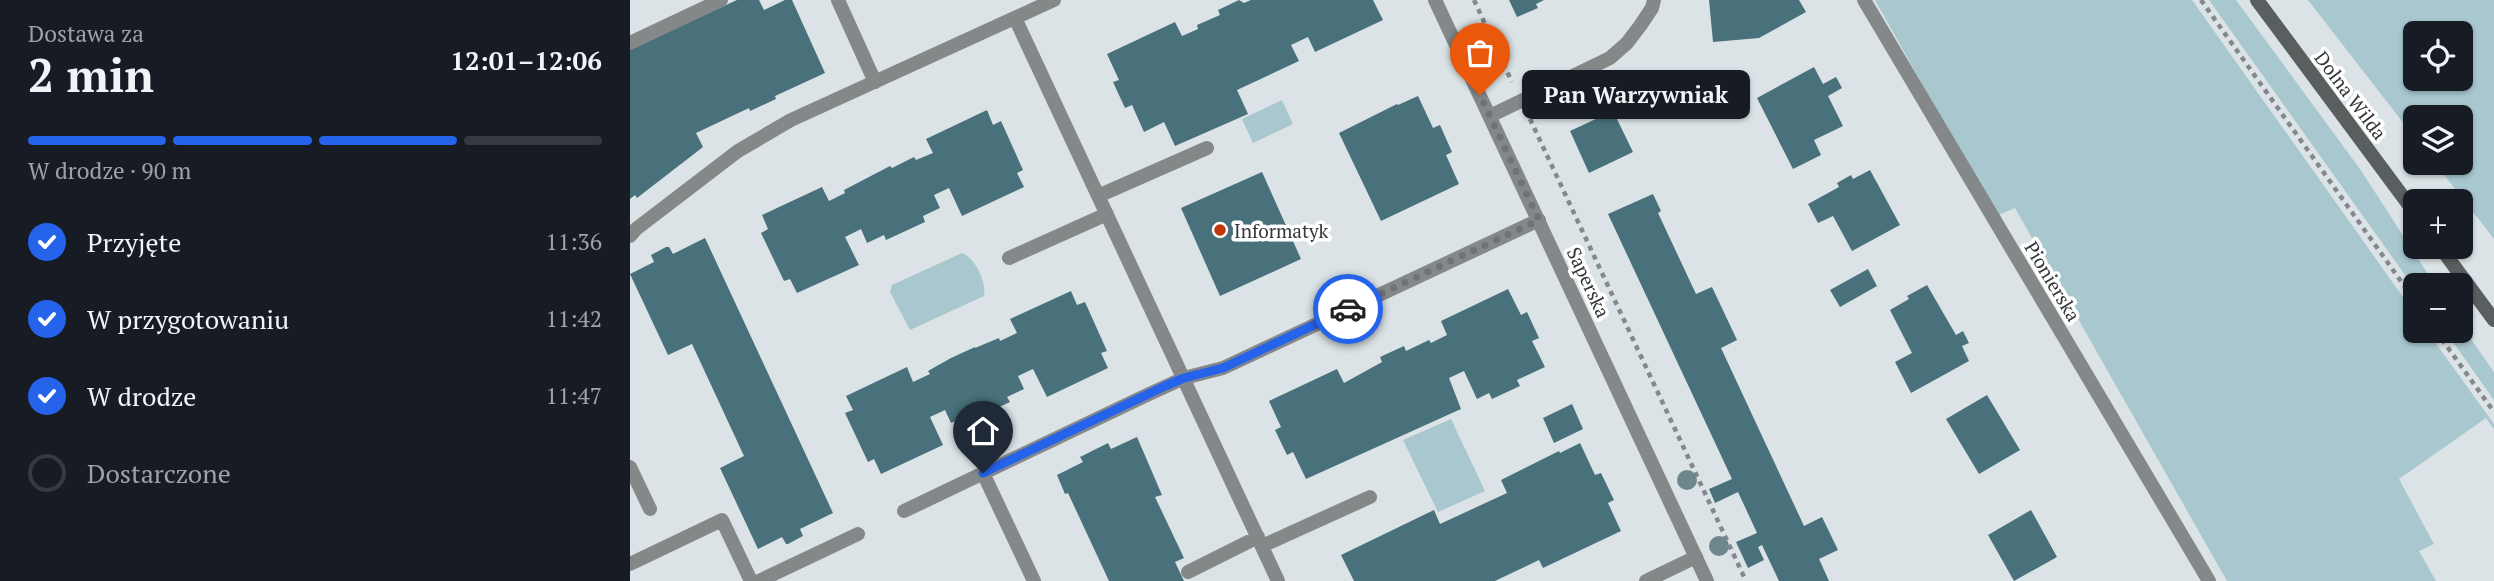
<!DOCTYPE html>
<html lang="pl">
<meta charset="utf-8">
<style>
body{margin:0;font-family:"PT Serif",serif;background:#242831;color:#f1f3f6;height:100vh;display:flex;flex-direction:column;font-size:26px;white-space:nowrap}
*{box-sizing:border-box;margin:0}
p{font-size:23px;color:#9ea1a6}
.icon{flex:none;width:38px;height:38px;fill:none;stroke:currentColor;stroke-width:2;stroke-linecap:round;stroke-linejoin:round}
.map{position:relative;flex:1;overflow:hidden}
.panel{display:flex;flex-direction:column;background:#171b24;width:630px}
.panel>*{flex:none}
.buttons{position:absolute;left:1773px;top:21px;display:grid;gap:14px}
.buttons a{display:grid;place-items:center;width:70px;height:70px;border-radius:10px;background:#171b24;box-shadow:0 2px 5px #0004;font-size:35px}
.pin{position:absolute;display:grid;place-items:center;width:60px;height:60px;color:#fff;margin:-72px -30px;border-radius:50% 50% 50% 0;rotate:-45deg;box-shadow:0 0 7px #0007}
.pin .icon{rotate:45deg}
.courier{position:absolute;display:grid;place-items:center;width:70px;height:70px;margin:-35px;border:5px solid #2563eb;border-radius:50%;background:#fff;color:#222;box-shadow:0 2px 9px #0007}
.bubble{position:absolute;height:49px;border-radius:10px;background:#171b24;box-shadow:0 2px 5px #0004;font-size:23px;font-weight:700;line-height:49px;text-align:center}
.summary em{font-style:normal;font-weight:700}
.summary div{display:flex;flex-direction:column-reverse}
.summary{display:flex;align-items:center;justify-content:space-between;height:119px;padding:0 28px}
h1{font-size:46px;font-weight:700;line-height:52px}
.bar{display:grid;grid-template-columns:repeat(4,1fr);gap:10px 7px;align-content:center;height:84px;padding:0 28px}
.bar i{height:9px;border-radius:5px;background:#363941}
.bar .active{background:#2563eb}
.bar p{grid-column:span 4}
ol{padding:0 28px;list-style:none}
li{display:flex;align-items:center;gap:21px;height:77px}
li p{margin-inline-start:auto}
li .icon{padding:7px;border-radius:50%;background:#2563eb;color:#fff;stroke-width:4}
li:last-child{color:#9ea1a6}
li i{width:38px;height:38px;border:4px solid #363941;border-radius:50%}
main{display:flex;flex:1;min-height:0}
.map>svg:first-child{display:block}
.green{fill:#a8c7cf;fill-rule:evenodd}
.building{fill:#49717b}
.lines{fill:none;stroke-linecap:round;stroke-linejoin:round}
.path{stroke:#83898b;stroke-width:4.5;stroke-dasharray:5 5;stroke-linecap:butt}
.service{stroke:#848889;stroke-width:14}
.minor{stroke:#848889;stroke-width:14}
.secondary{stroke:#595e5f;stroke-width:14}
.tree{fill:#6e878d}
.done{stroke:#6e7375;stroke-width:7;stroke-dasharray:0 12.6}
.route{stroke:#2563eb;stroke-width:9}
.poi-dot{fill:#bf360a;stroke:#fff;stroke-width:2.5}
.labels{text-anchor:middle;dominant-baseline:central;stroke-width:7;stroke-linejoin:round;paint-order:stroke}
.street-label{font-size:19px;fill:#343738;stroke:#fff}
.poi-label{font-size:19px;fill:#343738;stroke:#fff;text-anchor:start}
</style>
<main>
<section class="panel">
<div class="summary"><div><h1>2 min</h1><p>Dostawa za</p></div><em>12:01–12:06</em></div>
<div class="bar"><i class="active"></i><i class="active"></i><i class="active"></i><i></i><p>W drodze · 90 m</p></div>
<ol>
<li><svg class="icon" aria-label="check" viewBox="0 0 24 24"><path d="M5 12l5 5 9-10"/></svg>Przyjęte<p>11:36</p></li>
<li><svg class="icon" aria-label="check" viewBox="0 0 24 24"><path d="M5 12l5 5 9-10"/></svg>W przygotowaniu<p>11:42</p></li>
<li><svg class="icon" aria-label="check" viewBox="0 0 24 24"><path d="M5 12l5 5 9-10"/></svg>W drodze<p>11:47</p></li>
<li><i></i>Dostarczone</li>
</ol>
</section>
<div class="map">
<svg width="1864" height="581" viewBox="0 0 1864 581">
<rect width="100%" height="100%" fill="#dbe3e6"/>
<path class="green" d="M1245 0H1562L1785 314V331H1797L1864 424V429L1856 418 1769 479 1804 544 1789 551 1806 581H1597L1385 208 1366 216Z
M1579 0H1606L1730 169 1805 285H1785V289Z
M1678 0H1864V239L1805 163H1830V117H1785V138ZM1785 33H1830V79H1785Z
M652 100 663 124 623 143 612 119Z
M332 253C345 257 357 283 354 296L280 330 260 292 262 285Z
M1831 325 1864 372V400L1815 331H1830Z
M821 419 855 491 808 512 773 440Z"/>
<path class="building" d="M107 0H129L134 10 155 0H162L195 73 145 96 146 99 120 111 119 108 66 133 73 147 7 198 5 195 0 199V49Z
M609 0 614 3 621 0H743L753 20 685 52 678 37 661 45 669 61 607 90 618 114 545 146 534 122 514 132 502 105 495 108 483 82 489 80 477 54 545 22 552 36 568 29 567 25 590 15 588 10Z
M879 0H914L906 4 908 8 887 17Z
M1079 0H1169L1176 12 1129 38 1083 42Z
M1184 67 1193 84 1206 77 1212 88 1198 96 1213 126 1184 140 1191 155 1163 169 1127 98Z
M788 96 803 128 810 125 822 152 816 155 829 184 751 221 709 133 767 104 768 105Z
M357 110 363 125 371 121 393 170 387 173 394 187 332 216 319 188 304 195 310 208 293 216 295 222 256 240 254 235 237 243 231 229 215 237 229 265 167 293 160 279 154 281 131 233 138 229 132 215 192 187 199 201 215 193 214 190 260 166 262 168 284 157 286 160 303 153 296 139Z
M983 111 1003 152 959 173 940 131Z
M1240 170 1270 225 1222 251 1203 216 1188 223 1178 204 1209 187 1207 183 1221 175 1223 179Z
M632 172 671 259 590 296 551 208Z
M1023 194 1031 211 1028 213 1066 294 1082 287 1107 340 1091 348 1174 526 1192 517 1208 550 1189 559 1199 581H1149L1132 545 1128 547 1134 560 1118 568 1106 542 1127 533 1108 492 1085 503 1079 489 1102 479 978 214Z
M75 238 203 513 170 529 173 536 158 544H156L152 537 128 549 90 468 114 456 62 344 38 355 0 274 24 262 21 255 36 247H39L43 254Z
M1238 269 1247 286 1210 307 1200 290Z
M1297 285 1326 335 1333 331 1339 343 1332 346 1339 361 1281 393 1265 362 1282 353 1260 310 1279 299 1277 296Z
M878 289 891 315 897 312 909 338 902 341 915 367 887 380 890 386 862 399 859 393 847 399 834 371 819 378 831 409 676 479 663 452 657 455 645 430 651 427 639 401 707 369 714 383 752 362 750 357 774 346 776 351 799 340 801 343 817 335 811 321Z
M441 291 447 305 455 302 477 351 471 353 478 368 417 397 403 369 388 376 394 389 377 397 380 402 341 420 339 415 321 423 315 410 300 417 313 445 251 474 244 459 238 462 215 413 223 410 216 396 277 367 283 382 300 374 298 371 321 358 345 347V348L369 338 370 341 387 333 380 319Z
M1357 395 1390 450 1349 474 1316 419Z
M942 404 953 429 924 443 913 418Z
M507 437 532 495 525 497 554 558 545 562 554 581H479L438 493 435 494 427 475 453 462 450 457 478 443 481 449Z
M950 443 965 475 971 473 984 500 978 503 991 531 913 568 909 560 865 581H724L711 555 804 510 810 524 877 493 871 480 929 451 930 453Z
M1401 510 1427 557 1384 581 1358 535Z"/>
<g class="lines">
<path class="path" d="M844 0 882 82
M1571 0 1785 301
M900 119 1116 581
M1806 331 1864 412"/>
<path class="service" d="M208 0 245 82
M385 18 648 581
M0 43 91 0
M468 196 577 148
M0 236 6 229 108 151 161 120 424 0
M379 258 477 214
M0 467 20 509
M353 473 404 581
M274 511 517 395 554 378 593 368 909 220
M632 546 740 497
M0 564 92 520 121 581
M558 572 628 537
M129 581 228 534
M1016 581 1066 557"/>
<path class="minor" d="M805 0 1077 581
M1234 0 1579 581
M860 116 980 58 997 43 1010 26 1022 8 1024 0"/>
<path class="secondary" d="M1627 0 1785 213
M1810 247 1864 320"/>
</g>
<g class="tree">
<circle cx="1057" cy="480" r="10"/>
<circle cx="1089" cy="546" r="10"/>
</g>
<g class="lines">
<path class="done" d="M718 309 909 220 850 95"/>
<path class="route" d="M353 473 535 386 554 378 593 368 718 309"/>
</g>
<circle class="poi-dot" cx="590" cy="230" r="7"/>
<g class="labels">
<g class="street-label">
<text transform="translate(1721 95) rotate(53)">Dolna Wilda</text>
<text transform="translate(1423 281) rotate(59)">Pionierska</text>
<text transform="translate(959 282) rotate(65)">Saperska</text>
</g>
<g class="poi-label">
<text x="604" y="230">Informatyk</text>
</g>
</g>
</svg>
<div class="buttons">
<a><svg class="icon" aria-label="locate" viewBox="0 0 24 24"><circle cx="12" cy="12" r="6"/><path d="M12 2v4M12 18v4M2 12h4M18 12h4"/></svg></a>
<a><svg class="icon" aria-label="layers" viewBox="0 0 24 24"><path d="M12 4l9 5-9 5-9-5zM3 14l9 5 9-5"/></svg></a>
<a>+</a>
<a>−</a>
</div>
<div class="pin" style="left:850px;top:95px;background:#ea580c"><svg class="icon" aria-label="bag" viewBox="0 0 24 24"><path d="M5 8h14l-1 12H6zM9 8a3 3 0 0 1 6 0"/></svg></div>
<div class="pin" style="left:353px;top:473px;background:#1f2937"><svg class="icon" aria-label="home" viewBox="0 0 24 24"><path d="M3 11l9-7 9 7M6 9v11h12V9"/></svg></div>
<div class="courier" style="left:718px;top:309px"><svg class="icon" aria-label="car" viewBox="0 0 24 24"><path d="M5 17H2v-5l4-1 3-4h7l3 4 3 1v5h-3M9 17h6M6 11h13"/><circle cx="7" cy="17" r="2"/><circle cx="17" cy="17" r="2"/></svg></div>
<div class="bubble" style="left:892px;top:70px;width:228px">Pan Warzywniak</div>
</div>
</main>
